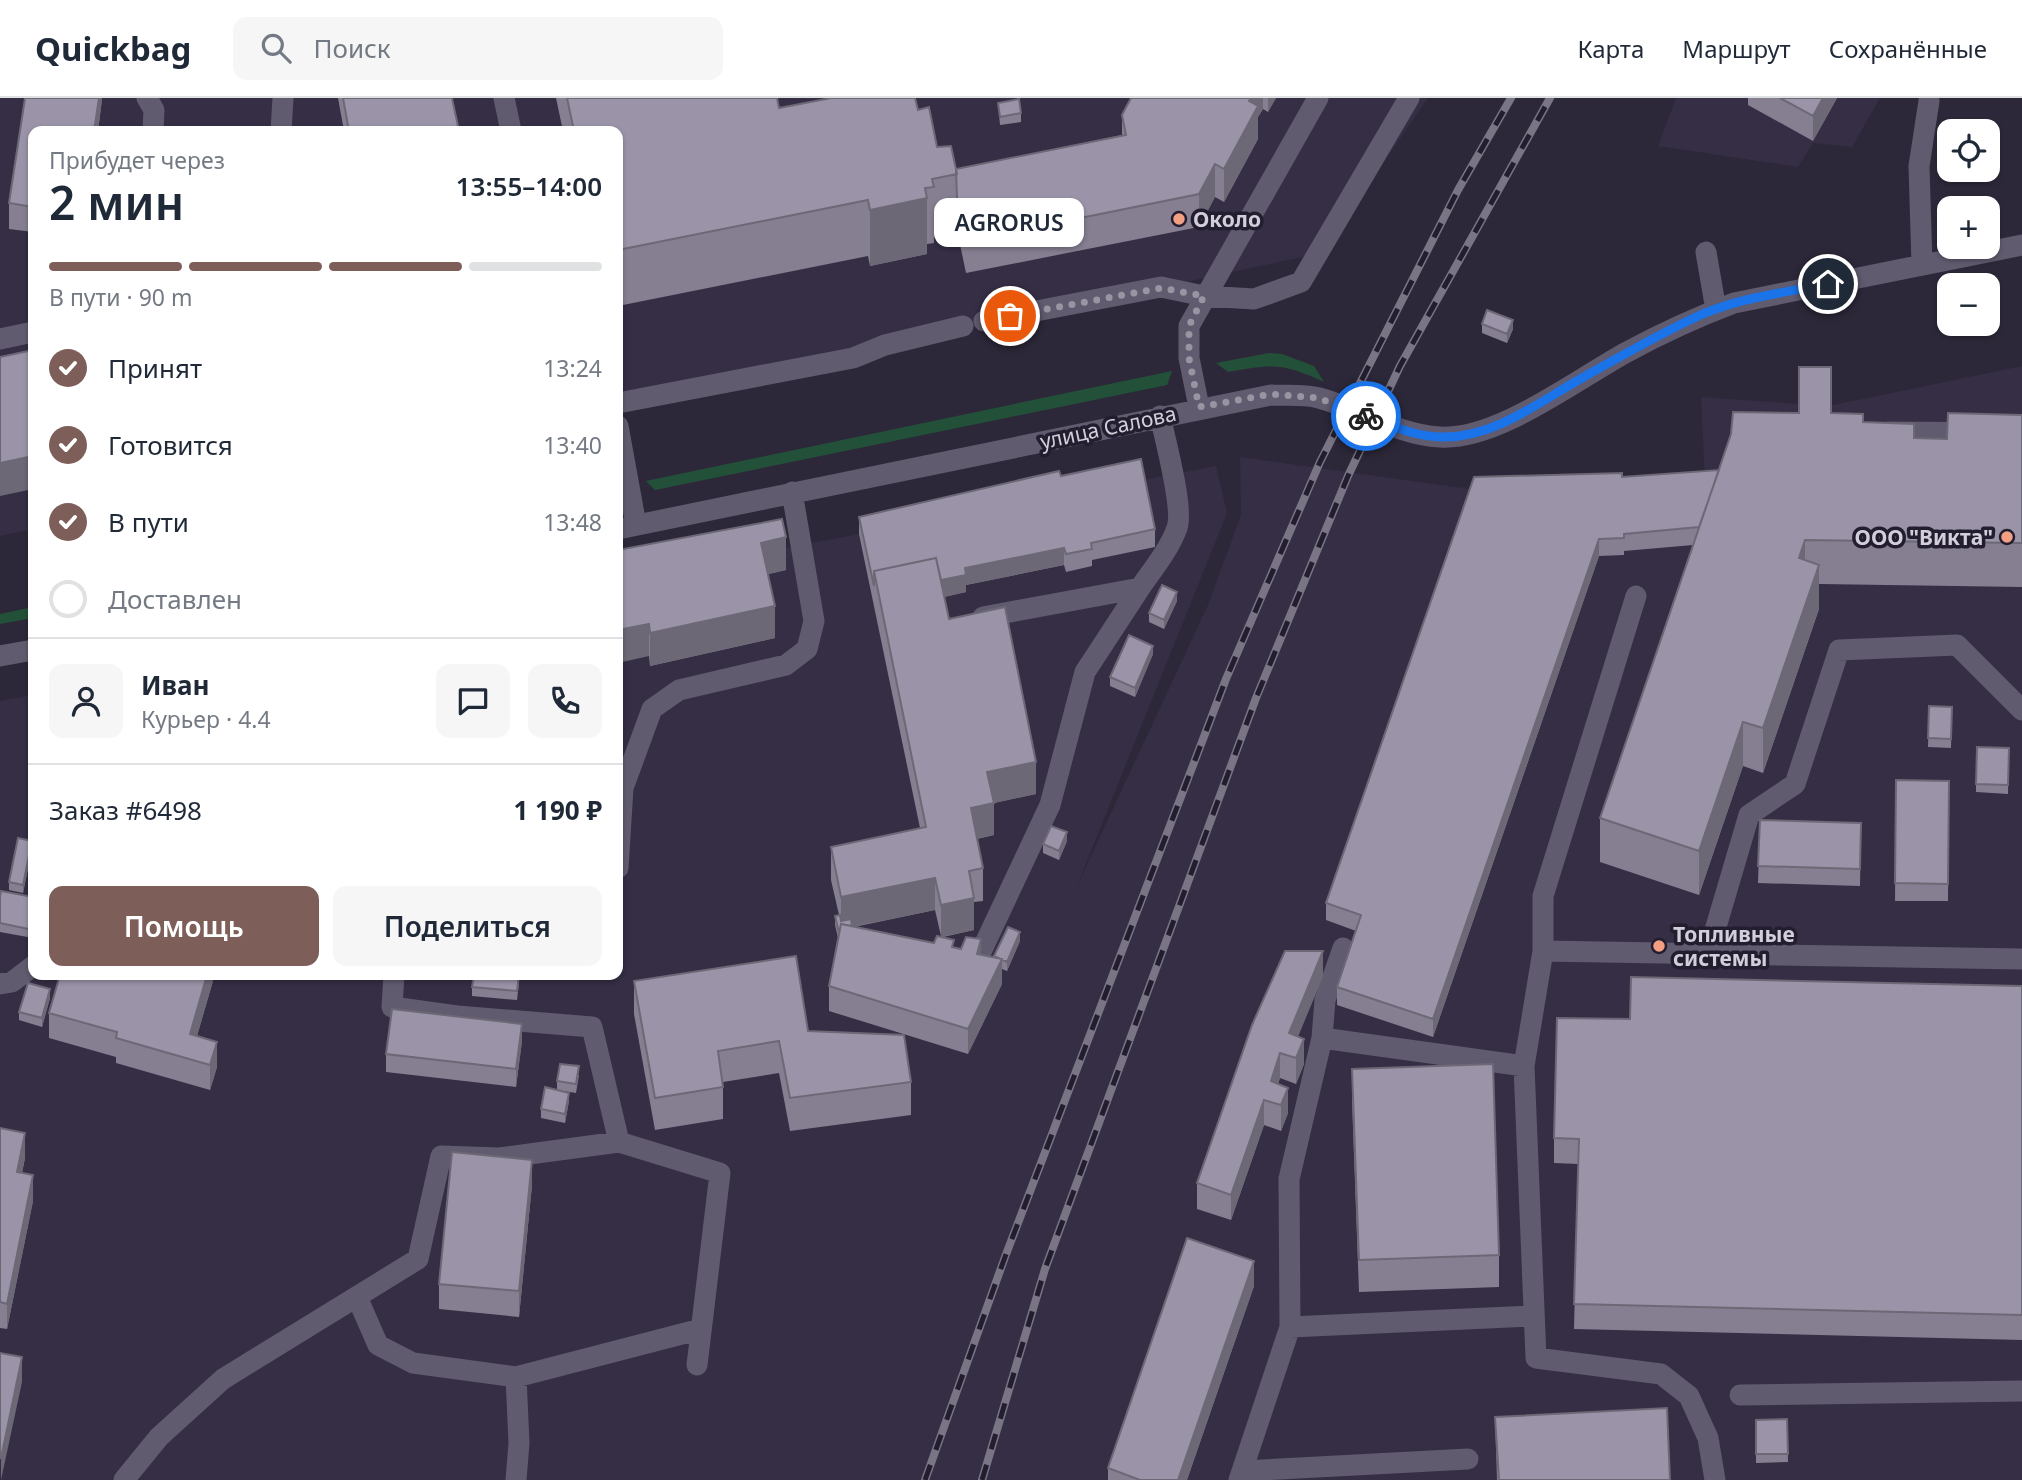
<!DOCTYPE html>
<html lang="ru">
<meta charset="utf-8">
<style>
body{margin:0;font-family:"Noto Sans",sans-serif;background:#f6f6f7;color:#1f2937;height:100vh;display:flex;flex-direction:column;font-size:26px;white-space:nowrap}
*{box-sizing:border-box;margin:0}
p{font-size:23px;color:#747a83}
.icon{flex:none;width:38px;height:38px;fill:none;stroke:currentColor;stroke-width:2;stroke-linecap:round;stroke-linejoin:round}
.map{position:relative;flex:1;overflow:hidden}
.details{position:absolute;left:28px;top:28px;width:595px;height:854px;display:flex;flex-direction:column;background:#fff;border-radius:14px;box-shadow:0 2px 5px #0004}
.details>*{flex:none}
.controls{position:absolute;left:1937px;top:21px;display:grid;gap:14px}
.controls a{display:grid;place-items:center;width:63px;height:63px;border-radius:14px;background:#fff;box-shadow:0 2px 5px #0004;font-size:35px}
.pin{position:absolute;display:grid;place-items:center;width:60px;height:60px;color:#fff;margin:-30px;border:4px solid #fff;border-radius:50%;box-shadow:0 2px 7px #0007}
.courier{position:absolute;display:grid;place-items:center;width:70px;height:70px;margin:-35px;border:5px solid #1a73e8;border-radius:50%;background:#fff;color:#222;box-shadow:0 2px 9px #0007}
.bubble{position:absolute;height:49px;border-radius:14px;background:#fff;box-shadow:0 2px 5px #0004;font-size:23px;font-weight:600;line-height:49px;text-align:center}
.head em{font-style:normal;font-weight:600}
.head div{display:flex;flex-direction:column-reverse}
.head{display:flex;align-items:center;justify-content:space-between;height:119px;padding:0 21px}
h1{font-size:46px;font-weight:600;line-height:52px}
.bar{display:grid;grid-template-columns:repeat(4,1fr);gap:10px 7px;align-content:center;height:84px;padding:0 21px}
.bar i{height:9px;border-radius:5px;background:#e0e1e3}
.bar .on{background:#7e5e59}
.bar p{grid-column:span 4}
.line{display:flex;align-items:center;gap:18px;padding:0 21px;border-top:2px solid #e0e1e3}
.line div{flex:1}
.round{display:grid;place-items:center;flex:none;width:74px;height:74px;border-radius:14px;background:#f6f6f7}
ol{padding:0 21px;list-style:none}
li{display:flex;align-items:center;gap:21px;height:77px}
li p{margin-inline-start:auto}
li .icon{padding:7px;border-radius:50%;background:#7e5e59;color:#fff;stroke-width:4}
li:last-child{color:#747a83}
li i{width:38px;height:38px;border:4px solid #e0e1e3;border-radius:50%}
.button{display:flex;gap:14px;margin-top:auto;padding:14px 21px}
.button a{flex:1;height:80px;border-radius:14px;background:#7e5e59;color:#fff;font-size:28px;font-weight:600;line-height:80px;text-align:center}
.button a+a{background:#f6f6f7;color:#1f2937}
header{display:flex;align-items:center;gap:42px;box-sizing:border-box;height:98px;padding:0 35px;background:#fff;border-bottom:2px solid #e0e1e3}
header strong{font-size:33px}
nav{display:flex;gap:38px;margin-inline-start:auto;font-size:24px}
.search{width:490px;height:63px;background:#f6f6f7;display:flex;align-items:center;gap:18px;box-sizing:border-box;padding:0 24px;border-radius:14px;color:#747a83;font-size:26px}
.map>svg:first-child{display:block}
.built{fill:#352e45}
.green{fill:#235039}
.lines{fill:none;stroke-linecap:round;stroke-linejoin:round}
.minor{stroke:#615b6f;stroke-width:21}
.rail-casing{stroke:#797584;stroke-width:8}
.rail{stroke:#231e2f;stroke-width:5;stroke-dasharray:16;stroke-linecap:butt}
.wall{fill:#857f91;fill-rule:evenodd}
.shaded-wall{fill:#6c6876}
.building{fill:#9b94a9;stroke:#6c6876;stroke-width:2}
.done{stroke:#9895a2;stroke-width:7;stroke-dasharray:0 12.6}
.route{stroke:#1a73e8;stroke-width:9}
.poi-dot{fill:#f39f83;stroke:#231e2f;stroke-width:2.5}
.labels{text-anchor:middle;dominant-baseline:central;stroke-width:7;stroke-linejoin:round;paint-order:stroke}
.poi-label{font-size:21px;font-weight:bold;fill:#d2cfdb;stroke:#231e2f;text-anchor:start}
.street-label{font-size:21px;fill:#d2cfdb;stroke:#231e2f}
</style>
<header>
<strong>Quickbag</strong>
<div class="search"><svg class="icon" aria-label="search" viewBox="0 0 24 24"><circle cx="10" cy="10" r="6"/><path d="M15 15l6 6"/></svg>Поиск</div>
<nav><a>Карта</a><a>Маршрут</a><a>Сохранённые</a></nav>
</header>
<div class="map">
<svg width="2022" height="1382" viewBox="0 0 2022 1382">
<rect width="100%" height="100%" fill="#2d2839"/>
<path class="built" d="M0 0H1428L1321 155 618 306V33H33V431L0 438Z
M1676 0H1880L1852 49 1813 45 1798 69 1658 48Z
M2022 268V1382H0V603L33 597V877H618V482L1216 368 1227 415 1077 788 1208 507 1241 417 1240 359 1470 391 1705 384 1701 299 1829 308Z"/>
<path class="green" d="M1269 255 1282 256 1314 268 1324 284C1282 265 1274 266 1228 274L1216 265Z
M1172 273 1167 287 655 392 646 383Z
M33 509V520L0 526V516Z"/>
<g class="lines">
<path class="minor" d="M147 0 154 12 153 33
M504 0 511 33
M281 33 283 0
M1706 154 1716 212
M1922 167 1919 68 1929 3
M984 223 1161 189 1204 198 1254 201 1301 184 1409 0
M0 241 33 234
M618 305 853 260 885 247 963 228
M1199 309 1189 260V228L1318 0
M618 328 636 427
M1888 334 2022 335
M618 431 1271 297C1286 298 1304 296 1319 300 1360 311 1397 337 1440 339 1497 343 1577 281 1627 254 1662 235 1697 219 1734 205L2022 147
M983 519 1140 490C1153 471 1169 452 1177 430 1184 411 1165 341 1160 318
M0 558 33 552
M618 770 623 690 652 611 679 592 786 567 807 551 814 523 792 394
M1543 853V798L1636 498
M980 856 1050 707 1085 574 1140 490
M1708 856 1749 717 1795 686 1839 552 1957 547 2022 612
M394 877 392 909 457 918 592 929 619 1044
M0 886 12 884 33 868
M1322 940 1524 968
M357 1199 378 1247 413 1265 516 1279 701 1231
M1290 1229 1534 1218
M516 1279 519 1345 516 1382
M1740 1297 2022 1293
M1242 1373 1468 1361
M124 1382 159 1339 223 1281 418 1161 441 1058 499 1060 619 1044 720 1075 697 1267
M1239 1382 1290 1229 1289 1081 1322 940 1325 902 1343 850
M1715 1382 1708 1340 1689 1298 1661 1276 1536 1260 1524 968 1543 853 2022 861"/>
<g class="rail-casing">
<path id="rail" d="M925 1382 1005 1159 1226 581 1320 364 1458 92 1511 0
M982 1382 1045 1171 1256 600 1348 378 1400 268 1550 0"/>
</g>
<use href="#rail" class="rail"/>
</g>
<path class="wall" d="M25 0H102L98 33H33V134L9 131V105Z
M338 0H452L459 33H344Z
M556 0H777L779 10 918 12 937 49 956 71 1122 37V17L1131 0H1276L1268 14 1263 11 1258 19V41L1224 104 1215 99 1199 129 966 175 957 132 934 137V145L927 146V156L870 168 868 158 618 208V33H563Z
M1748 0H1837L1813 43 1748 7Z
M998 5 1021 15V24L1000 27Z
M1482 226 1513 231 1507 245 1482 235Z
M1831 315 1914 340 1947 341 2022 317V489L1819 486V511L1763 675 1743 668 1699 797 1600 764V720L1693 447 1624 453V457L1599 458 1433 939 1337 907V889L1356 833 1326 822V805L1622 379 1719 372Z
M1061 378 1155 431V449L1092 462V468L1066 474 1064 467 966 487V494L944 499 949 521 1036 696 994 705V737L977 741 983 770V803L974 804V832L943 839 954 850 994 859 1020 843 1007 873 1002 871V886L968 956 829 913V888L838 840 835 827V818L839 817 831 782V749L920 730 859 436V419ZM935 812 941 838 934 845 854 829Z
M618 452 786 472 768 476 775 540 650 568 649 558Z
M1177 503 1164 531 1149 524V515Z
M1153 556 1135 599 1110 588V579Z
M618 592 622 625 620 650H618Z
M1929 608 1952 609 1951 650 1928 649Z
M2009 650 2008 696 1976 694V686Z
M1896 682 1949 683 1948 803H1895Z
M1760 722 1861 725 1860 788 1758 785Z
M1067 743 1059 762 1043 755V746Z
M32 751 23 795 9 792V784Z
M0 799H33V840L0 834Z
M213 877V883L197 938 217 969 210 992 116 965V959L49 940V915Z
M535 877H565V882L535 879Z
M1323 878 1298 938 1304 966 1296 986 1280 980 1278 986 1288 1015 1281 1033 1264 1027 1231 1122 1197 1111V1085Z
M634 883 808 933 911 984V1017L790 1033 779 975 723 984V1021L655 1032 634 916Z
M519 885 517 902 472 898V889Z
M2022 888V1242L1574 1231 1578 1066 1554 1065V1040L1630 921Z
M50 900 42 929 19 922V914Z
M522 943 516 989 386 974V956Z
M1352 971 1499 1157V1189L1359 1194 1352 1003Z
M579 977 576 995 558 992 569 1003 565 1025 541 1020V1011L557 992V983Z
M0 1030 25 1060 22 1075 33 1103 7 1231 0 1230Z
M532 1087 519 1219 439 1211V1186Z
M1254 1188 1187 1382H1108V1370Z
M1495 1319 1670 1382H1497Z
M1787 1321 1788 1364 1756 1365V1322Z"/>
<path class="shaded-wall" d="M99 0H102V3L98 33H94Z
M1251 0H1263V11L1258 19V41L1224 104V71Z
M1268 0H1276L1268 14Z
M1823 0H1837L1813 43V18Z
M1215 66V99L1199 129V96Z
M927 100V156L870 168V112Z
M1513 222V231L1507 245V236Z
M33 358V391L0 398V365Z
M786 439V472L761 478V445Z
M1599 441V458L1433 939V921Z
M1805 442V486L1799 460Z
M1064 450V467L966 487V494L940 500V482L965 470Z
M1819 467V511L1763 675V630Z
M1177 494V503L1164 531V522Z
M775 508V540L650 568V535Z
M649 526V558L618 565V532Z
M1153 548V556L1135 599V590Z
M622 592V625L620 650V618Z
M1743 624V668L1699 797V753Z
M1036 664V696L994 705V737L971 742V710L987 674Z
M1067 734V743L1059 762V753Z
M32 743V751L23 795V787Z
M935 780V812L841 831V799Z
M974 800V832L941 839V807Z
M1020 834V843L1007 873V864Z
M981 841V866L977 856Z
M1323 853V878L1290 958 1289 935Z
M1002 861V886L968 956V931Z
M207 877H213V883L190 962V936Z
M50 891V900L42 929V920Z
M522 926V943L516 989V971Z
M1304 941V966L1296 986V960Z
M217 944V969L210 992V967Z
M1280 955V980L1272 1004 1271 983Z
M1288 990V1015L1281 1033V1007Z
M569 995V1003L565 1025V1016Z
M1264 1002V1027L1231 1122V1097Z
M25 1035V1060L17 1099V1074Z
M532 1062V1087L519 1219V1193Z
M33 1077V1103L7 1231V1206Z
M1254 1163V1188L1187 1382H1178Z
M22 1259V1284L1 1382V1360Z"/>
<path class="building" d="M25 0H99L94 33H33V109L9 105Z
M343 0H452L459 33H349Z
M567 0H777L779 10 831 0H915L918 12 929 9 937 49 951 48 957 76 932 81 934 89 925 90 927 100 870 112 868 102 618 152V33H574Z
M1131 0H1251L1249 3 1258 8 1224 71 1215 66 1199 96 966 143 957 100 956 71 1126 37 1122 17Z
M1780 0H1823L1813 18Z
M1019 1 1021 15 1000 19 998 5Z
M1487 212 1513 222 1507 236 1482 226Z
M33 252V358L0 365V259Z
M1799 269H1831V315L1863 316V324L1914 326V340L1947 341 1948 315 2022 317V445L1805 442 1799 460 1819 467 1763 630 1743 624 1699 753 1600 720 1731 336 1733 314 1799 315Z
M1141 361 1155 431 1091 445 1092 451 1066 456 1064 450 965 470 966 477 941 482 936 460 874 473V488L859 419 1059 373 1061 378Z
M1719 372 1699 429 1624 436V440L1599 441 1433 921 1337 889 1361 817 1326 805 1474 379 1622 375V379Z
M782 421 786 439 761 445 775 508 650 535 649 526 618 532V452Z
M936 460 949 521 1005 509 1036 664 987 674 994 705 971 710 983 770 969 773 974 800 941 807 935 780 841 799 831 749 926 729 874 473Z
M1162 487 1177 494 1164 522 1149 515Z
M1129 537 1153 548 1135 590 1110 579Z
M618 592H622L620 618H618Z
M1929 608 1952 609 1951 641 1928 640Z
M1977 649 2009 650 2008 687 1976 686Z
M1896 682 1949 683 1948 786 1895 785Z
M1760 722 1861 725 1860 771 1758 768Z
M1051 728 1067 734 1059 753 1043 746Z
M18 740 32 743 23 787 9 784Z
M1 793 33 799V832L0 825V799Z
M840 817 841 823 851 821 852 828 841 826 839 835 835 818Z
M841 826 934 845 937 838 954 842 952 849 961 851 966 839 981 841 977 856 1002 861 968 931 829 888Z
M1008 829 1020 834 1007 864 994 858Z
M1285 853H1323L1289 935 1304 941 1296 960 1280 955 1271 983 1288 990 1281 1007 1264 1002 1231 1097 1197 1085 1252 927Z
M796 858 808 933 904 937 911 984 790 1000 779 943 718 953 723 989 655 1000 634 883Z
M60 877H207L190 936 217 944 210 967 116 940 117 934 49 915Z
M474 877H519L517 893 472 889Z
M1631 879 2022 888V1217L1574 1206 1579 1041 1554 1040 1557 920 1630 921Z
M28 885 50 891 42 920 19 914Z
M392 911 522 926 516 971 386 956Z
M560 966 579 968 576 986 557 983Z
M1493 966 1499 1157 1359 1162 1352 971Z
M545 989 569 995 565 1016 541 1011Z
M0 1030 25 1035 17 1074 33 1077 7 1206 0 1204Z
M452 1054 532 1062 519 1193 439 1186Z
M1187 1140 1254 1163 1178 1382H1140L1108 1370Z
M0 1255 22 1259 1 1360H0Z
M1667 1310 1670 1382H1499L1495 1319Z
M1787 1321 1788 1356H1756V1322Z"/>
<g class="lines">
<path class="done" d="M1010 218 1161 190 1204 198 1189 228V260L1199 309 1271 296 1318 300 1366 318"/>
<path class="route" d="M1366 318C1390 327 1416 339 1442 339 1494 340 1539 304 1582 280 1619 259 1656 238 1694 220 1736 200 1783 195 1828 186"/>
</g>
<g class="poi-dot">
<circle cx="1179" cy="121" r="7"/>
<circle cx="2007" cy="439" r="7"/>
<circle cx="1659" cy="848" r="7"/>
</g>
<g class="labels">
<g class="poi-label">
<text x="1193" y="121">Около</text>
<text x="1993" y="439" text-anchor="end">ООО "Викта"</text>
<text x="1673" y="836">Топливные<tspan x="1673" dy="24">системы</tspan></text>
</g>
<g class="street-label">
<text transform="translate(1108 329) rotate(-12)">улица Салова</text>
</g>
</g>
</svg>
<div class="controls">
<a><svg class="icon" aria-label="locate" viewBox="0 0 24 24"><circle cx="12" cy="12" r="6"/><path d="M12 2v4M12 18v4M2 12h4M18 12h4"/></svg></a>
<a>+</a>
<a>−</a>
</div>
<div class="pin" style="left:1010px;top:218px;background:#ea580c"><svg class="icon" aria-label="bag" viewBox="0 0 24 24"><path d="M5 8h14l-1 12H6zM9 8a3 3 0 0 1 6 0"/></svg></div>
<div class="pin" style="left:1828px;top:186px;background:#1f2937"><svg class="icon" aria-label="home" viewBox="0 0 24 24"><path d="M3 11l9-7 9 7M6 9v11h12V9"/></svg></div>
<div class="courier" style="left:1366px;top:318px"><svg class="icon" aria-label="bike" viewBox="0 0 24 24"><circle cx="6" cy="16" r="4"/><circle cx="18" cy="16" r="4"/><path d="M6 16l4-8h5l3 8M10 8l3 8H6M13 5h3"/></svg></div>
<div class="bubble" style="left:934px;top:100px;width:150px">AGRORUS</div>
<section class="details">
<div class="head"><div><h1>2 мин</h1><p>Прибудет через</p></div><em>13:55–14:00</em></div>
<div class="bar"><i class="on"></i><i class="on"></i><i class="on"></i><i></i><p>В пути · 90 m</p></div>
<ol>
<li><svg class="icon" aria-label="check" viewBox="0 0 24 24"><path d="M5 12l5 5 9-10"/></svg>Принят<p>13:24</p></li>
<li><svg class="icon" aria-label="check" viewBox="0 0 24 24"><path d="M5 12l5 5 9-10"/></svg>Готовится<p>13:40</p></li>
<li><svg class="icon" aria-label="check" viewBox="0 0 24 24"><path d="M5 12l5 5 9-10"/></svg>В пути<p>13:48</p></li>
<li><i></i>Доставлен</li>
</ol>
<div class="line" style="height:126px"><a class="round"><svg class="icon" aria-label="person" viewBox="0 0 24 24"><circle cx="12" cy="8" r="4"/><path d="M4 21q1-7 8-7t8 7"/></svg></a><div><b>Иван</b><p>Курьер · 4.4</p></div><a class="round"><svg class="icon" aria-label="chat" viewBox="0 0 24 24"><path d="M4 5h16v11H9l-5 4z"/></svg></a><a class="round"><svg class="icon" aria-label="phone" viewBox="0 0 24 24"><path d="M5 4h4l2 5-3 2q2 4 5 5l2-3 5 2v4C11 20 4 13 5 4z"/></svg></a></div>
<div class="line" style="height:91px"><div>Заказ #6498</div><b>1 190 ₽</b></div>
<div class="button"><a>Помощь</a><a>Поделиться</a></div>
</section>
</div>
